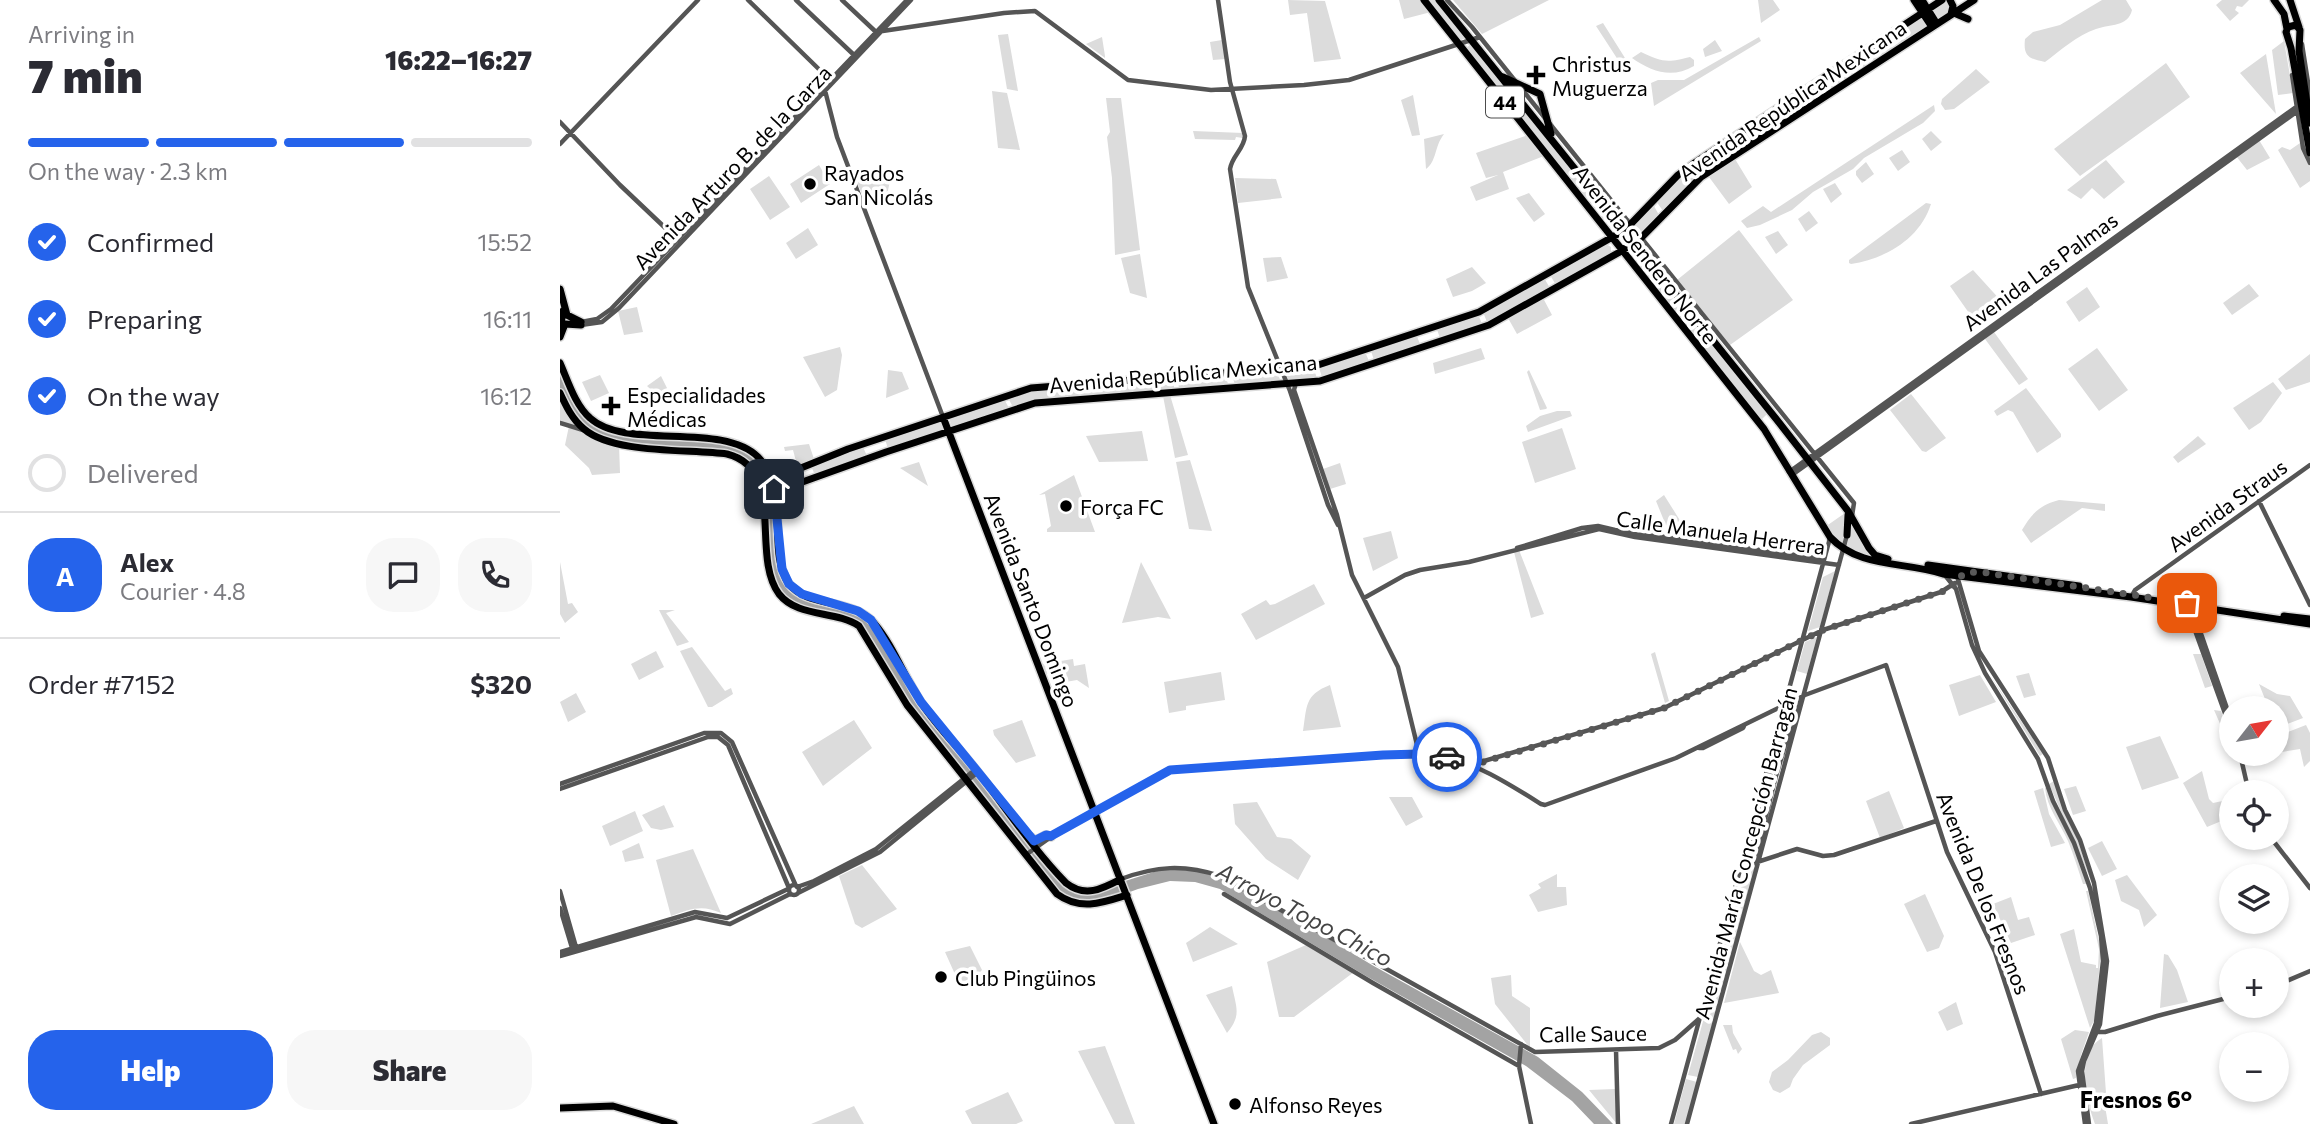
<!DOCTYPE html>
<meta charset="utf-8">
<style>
body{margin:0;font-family:Commissioner,sans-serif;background:#f7f7f7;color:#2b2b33;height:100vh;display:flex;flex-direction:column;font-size:26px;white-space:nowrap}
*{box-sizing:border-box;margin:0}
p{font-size:23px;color:#7c7c81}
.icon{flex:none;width:38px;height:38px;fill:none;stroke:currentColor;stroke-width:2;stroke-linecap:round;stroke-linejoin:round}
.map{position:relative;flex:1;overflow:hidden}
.drawer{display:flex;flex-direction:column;background:#fff;width:560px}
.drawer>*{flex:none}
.needle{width:46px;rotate:59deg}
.fabs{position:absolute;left:1659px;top:696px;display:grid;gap:14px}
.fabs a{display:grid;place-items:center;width:70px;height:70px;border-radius:50%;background:#fff;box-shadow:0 4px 10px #0003;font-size:35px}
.pin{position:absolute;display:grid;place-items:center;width:60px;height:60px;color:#fff;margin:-30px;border-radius:14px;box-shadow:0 4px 10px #0006}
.courier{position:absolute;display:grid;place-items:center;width:70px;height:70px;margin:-35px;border:5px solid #2563eb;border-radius:50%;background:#fff;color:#222;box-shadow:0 2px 9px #0007}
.summary em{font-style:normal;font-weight:800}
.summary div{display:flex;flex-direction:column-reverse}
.summary{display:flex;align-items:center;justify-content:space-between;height:119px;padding:0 28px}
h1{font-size:46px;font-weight:800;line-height:52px}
.bar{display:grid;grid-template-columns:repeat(4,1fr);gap:10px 7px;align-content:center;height:84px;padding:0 28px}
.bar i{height:9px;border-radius:5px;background:#e1e1e2}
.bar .current{background:#2563eb}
.bar p{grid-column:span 4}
.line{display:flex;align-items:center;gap:18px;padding:0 28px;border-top:2px solid #e1e1e2}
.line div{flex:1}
.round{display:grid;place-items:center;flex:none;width:74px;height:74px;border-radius:28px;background:#f7f7f7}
ol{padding:0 28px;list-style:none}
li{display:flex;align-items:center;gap:21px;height:77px}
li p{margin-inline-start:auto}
li .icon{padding:7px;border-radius:50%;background:#2563eb;color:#fff;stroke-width:4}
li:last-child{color:#7c7c81}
li i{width:38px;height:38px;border:4px solid #e1e1e2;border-radius:50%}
.cta{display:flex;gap:14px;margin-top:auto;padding:14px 28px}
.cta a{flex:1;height:80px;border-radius:28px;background:#2563eb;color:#fff;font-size:28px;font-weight:800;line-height:80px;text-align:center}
.cta a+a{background:#f7f7f7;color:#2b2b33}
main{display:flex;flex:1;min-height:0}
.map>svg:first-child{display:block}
.green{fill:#dcdcdc}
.water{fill:#a3a3a3}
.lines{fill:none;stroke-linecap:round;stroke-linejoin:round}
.major-casing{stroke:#dbdbdb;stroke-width:10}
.minor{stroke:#555;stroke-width:4.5}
.major{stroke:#000;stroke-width:7}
.done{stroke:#595959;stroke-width:7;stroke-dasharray:0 12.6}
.route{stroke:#2563eb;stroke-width:9}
.poi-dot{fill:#000;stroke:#fff;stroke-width:2.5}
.labels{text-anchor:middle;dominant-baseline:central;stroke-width:7;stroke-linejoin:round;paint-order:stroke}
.shield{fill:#fff;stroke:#4c4c4c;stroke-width:2}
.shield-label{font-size:19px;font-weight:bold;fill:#000}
.poi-label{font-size:21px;fill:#000;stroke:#fff;text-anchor:start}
.street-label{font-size:21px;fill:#000;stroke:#fff}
.water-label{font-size:23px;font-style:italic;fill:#444;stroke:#fff}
.neighbourhood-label{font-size:23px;font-weight:bold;fill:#000;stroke:#fff}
</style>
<main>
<section class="drawer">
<div class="summary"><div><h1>7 min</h1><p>Arriving in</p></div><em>16:22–16:27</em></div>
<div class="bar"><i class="current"></i><i class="current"></i><i class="current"></i><i></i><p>On the way · 2.3 km</p></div>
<ol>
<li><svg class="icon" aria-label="check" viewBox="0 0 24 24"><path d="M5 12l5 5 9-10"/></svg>Confirmed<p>15:52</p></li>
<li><svg class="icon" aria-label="check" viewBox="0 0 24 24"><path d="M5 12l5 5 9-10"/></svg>Preparing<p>16:11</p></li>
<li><svg class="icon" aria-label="check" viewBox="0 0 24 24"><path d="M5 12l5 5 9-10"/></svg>On the way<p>16:12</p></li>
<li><i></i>Delivered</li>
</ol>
<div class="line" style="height:126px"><b class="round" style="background:#2563eb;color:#fff">A</b><div><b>Alex</b><p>Courier · 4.8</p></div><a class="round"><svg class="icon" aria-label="chat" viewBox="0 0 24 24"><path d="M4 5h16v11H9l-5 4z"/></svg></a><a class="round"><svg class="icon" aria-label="phone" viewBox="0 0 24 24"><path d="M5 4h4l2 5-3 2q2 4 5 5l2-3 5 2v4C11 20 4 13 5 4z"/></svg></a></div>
<div class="line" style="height:91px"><div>Order #7152</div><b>$320</b></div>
<div class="cta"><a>Help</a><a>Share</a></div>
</section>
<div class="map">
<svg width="1750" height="1124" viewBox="0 0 1750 1124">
<rect width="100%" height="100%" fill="#fff"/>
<path class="green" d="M728 0 765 1 781 59 754 62 747 13 730 15Z
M839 0H861L871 12 844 19Z
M867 0H877L906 38 901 40Z
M893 0H989L922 34Z
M1198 0H1213L1220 10 1201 23Z
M1386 0 1392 5 1388 8 1390 12 1339 45 1334 34Z
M1542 0H1566L1572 10C1568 27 1550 24 1536 29 1517 35 1500 51 1485 62 1469 59 1463 56 1465 39L1473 32 1500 25Z
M1662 0H1689L1682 7 1677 6 1675 10 1679 13 1670 21 1656 5Z
M1043 23 1065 58 1062 66 1036 26Z
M448 34 458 91 447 89 438 35Z
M542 37 545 56V58L526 44Z
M1199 37 1201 41 1094 106 1091 83 1098 80H1124Z
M1328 39 1335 48 1276 87 1270 77Z
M662 40 665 59 653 60 650 42Z
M1155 40 1162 51 1145 57 1143 49Z
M1724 41 1733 93 1718 95 1712 50Z
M910 45 920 57 1062 230 1053 235 906 48Z
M1081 52C1101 62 1108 63 1130 57L1134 60V66C1112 79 1092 72 1072 58Z
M1706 54 1716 114 1680 73Z
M1606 63 1630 97 1520 176 1494 149Z
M1416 69 1430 82 1394 109 1385 110 1381 104 1382 99Z
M1267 80 1272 91 1243 110 1238 98Z
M432 91 447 93 460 150 438 148Z
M853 95 860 135 852 136 841 100Z
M546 98H561L580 250 555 255 552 178 547 137 550 132Z
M1232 101 1235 102 1238 112 1201 135 1196 126Z
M1374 105 1375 111 1363 123 1304 158 1293 169 1253 192 1232 210 1200 225 1187 228 1181 221 1203 206 1211 212Z
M1191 128 1198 137 1143 174 1137 164Z
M633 131 683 133V138L676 137 675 140 635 139Z
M1371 131 1382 142 1371 151 1362 139Z
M884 134C874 147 877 161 866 169L864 139Z
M968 135 984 156 943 172 949 189 916 201 910 187 938 175 926 178 916 153Z
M1699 140 1710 158 1687 170 1676 156Z
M1740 143 1750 167V181L1740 188 1718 150 1722 147 1730 150Z
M1342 150 1350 162 1338 171 1329 158Z
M1175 159 1192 187 1169 204 1149 177Z
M1546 160 1565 182 1544 199 1532 188 1521 199 1507 190Z
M1306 162 1314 174 1302 183 1296 175V171Z
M259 165 270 184 241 203 230 184Z
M1132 168 1139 176 1103 211 1096 201Z
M293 173 330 181 325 204 304 199Z
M209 176 230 207 210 220 190 189Z
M675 178 716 179 722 198 678 203Z
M1275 183 1282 194 1271 203 1263 189Z
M969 193 985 214 974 222 956 198Z
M1366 203 1371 204C1360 239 1325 259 1291 264L1289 263V260Z
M1094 206 1099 215 1082 233 1075 225Z
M1249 211 1258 223 1246 232 1238 219Z
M248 228 258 245 236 259 226 243Z
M1179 230 1233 300 1170 345 1117 280Z
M1218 231 1228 245 1216 254 1205 237Z
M1046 244 1051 247V254L996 285 990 275Z
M1074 247 1208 413 1201 420 1066 251Z
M580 254 587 298 570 293 561 258Z
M721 257 728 278 707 282 703 258Z
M912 267 926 283 912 291 893 297 886 279Z
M1413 270 1443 303 1416 323 1390 286Z
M984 278 990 288 927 322 923 312Z
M1689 284 1699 296 1672 315 1663 303Z
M1527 287 1540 307 1519 322 1506 302Z
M983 298 992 315 957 334 948 318Z
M77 307 83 332 64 335 58 311Z
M918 314 922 324 880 338 876 327Z
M1434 332 1468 379 1459 385 1425 339Z
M856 334 860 344 814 360 811 351Z
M280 347 282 355 277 390 265 397 243 357Z
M921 348 925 359 875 374 873 363Z
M1537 348 1568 390 1539 411 1508 369Z
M805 352 809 361 762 377 759 368Z
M1750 354V382L1726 390 1718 379Z
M754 368 757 379 729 381 724 371Z
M328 370 342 372 349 389 326 398Z
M969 370 987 408 986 409 980 410 967 372Z
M717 372 721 382 675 385 672 375Z
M40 375 49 393 31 401 22 382Z
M101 376 107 388 99 397 87 386Z
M665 376 669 386 619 389 618 380Z
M614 380V390L473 400 453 407 448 398 473 389Z
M1713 382 1722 393 1701 422 1689 430 1673 408Z
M1466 388 1501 434V437L1477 453 1453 412 1448 410 1437 416 1434 411Z
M0 393 59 444 60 473 32 475 29 468 5 445 9 426 0 423Z
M1351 394 1386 438 1366 452 1362 451 1330 410Z
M610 395 628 455 615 458 603 396Z
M444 399 449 408 392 427 389 418Z
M997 411H1010L1012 416 968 432 966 426 980 416Z
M381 421 384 429 328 449 325 439Z
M1002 428 1016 469 975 483 962 442Z
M582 431 588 461 539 462 526 436Z
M1638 436 1646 444 1618 463 1613 457Z
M249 444 254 459 237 465 233 450 225 451 224 447Z
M303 447 307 456 255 475 251 466Z
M630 460 652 531 629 529 616 462Z
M359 462 368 486 340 468Z
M780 463 786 484 770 489 763 469Z
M514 475 535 532H487V529L491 526 485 494 479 495Z
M1104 495 1121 522 1144 526 1143 539 1109 533 1096 501Z
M1499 500 1545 504V511L1522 508 1471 543 1462 530C1472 513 1480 505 1499 500Z
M1285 513 1289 520 1282 545 1265 527Z
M1292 525H1294L1315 559 1286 548Z
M831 531 838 558 813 571 803 538Z
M959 550 984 614 971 618 954 552Z
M0 562 8 604 12 603 18 612 5 623 0 614Z
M581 562 611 619 598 617 562 623Z
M1275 571 1260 627 1248 631 1263 577Z
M754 584 765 604 696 640 681 614 706 600 710 605 715 604Z
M99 610H115L106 613 129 642 117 646Z
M1257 637 1247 674 1237 671 1245 642Z
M132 647 165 691 171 688 173 694 152 707H148L120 651Z
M96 651 104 667 79 680 71 664Z
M1095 652 1109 701 1105 703 1091 654Z
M1633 654H1641L1652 686 1645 688Z
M513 659 514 666 525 664 529 688 517 680 494 684 492 673 486 674 482 664Z
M661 672 665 700 626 706V710L609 713 604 682Z
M1469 673 1476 695 1464 698 1456 676Z
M1420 675 1436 702 1399 716 1389 685Z
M1430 675 1483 754 1480 756Z
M1699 684 1717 694 1730 696 1743 718 1717 728V709H1709Z
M770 685 781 727 743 731C747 707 744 695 770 685Z
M16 693 26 712 8 722 0 702Z
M1654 710 1661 711 1671 737V749Z
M294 720 312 748 263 786 242 752Z
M462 720 476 756 456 763 434 735 433 730Z
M1746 725 1750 733V761L1744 767 1740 749 1722 752 1718 736Z
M1600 736 1619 778 1582 790 1566 747Z
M1642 771 1649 799 1653 803 1667 800 1671 815V817L1647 827 1623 783Z
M1494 781 1518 841 1532 883 1489 784Z
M1516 786 1526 811 1513 815 1504 789Z
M1488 787 1513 843 1527 884H1523C1518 870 1514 855 1508 841 1500 823 1487 808 1485 788Z
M1483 788 1489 814 1505 843 1491 847 1474 791Z
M1329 791 1344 828 1320 838 1306 801Z
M829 797H852L863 817 846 826Z
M697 802 717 837 731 839 751 856 738 880 706 859 675 824 673 804Z
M104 805 114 827 101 830 91 828 82 815Z
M75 811 83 831 50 846 42 826Z
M1542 841 1557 869 1542 876 1528 848Z
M79 843 84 858 65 862 62 851Z
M133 849 161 913C142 904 130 909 111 916L96 860Z
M302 865 337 909 302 928 295 924 279 876Z
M1195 868 1138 1077 1128 1075 1185 871Z
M997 874V887H1006L1007 905 978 912 969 895 981 888 978 884Z
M1567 875 1597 915 1584 927 1579 910 1561 901 1555 880Z
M1526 891H1528L1541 950 1535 1019 1530 1028 1500 934 1514 929 1521 962 1536 965V968H1538L1539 949Z
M1365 894 1384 936 1379 948 1367 952 1344 904Z
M1451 897 1458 920 1469 917 1475 935 1451 943 1433 904Z
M650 927 678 944 633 962 626 943Z
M1180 942 1194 971 1201 975 1211 970 1219 993 1164 1003Z
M746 945 794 972 734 1017H719L707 962Z
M410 946 422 970 402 990 385 952Z
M1604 954 1608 955 1617 970 1628 1002 1600 1008Z
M951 975 952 996 970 1008V1048L935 1004 931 978Z
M672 986C676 1007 682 1015 667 1033L646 995Z
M1396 1002 1403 1024 1387 1031 1378 1012Z
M1163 1025H1172L1173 1033 1182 1049 1178 1054 1176 1049 1173 1050Z
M1515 1030 1529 1032 1521 1055 1516 1078 1513 1079 1501 1039Z
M1261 1032 1270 1038V1045L1243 1065 1233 1079 1230 1087 1220 1093 1213 1090 1209 1082 1212 1072 1228 1060 1252 1035Z
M1542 1038 1546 1093 1543 1094 1548 1124H1535C1526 1101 1515 1053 1542 1038Z
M545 1046 575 1124H555L518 1051Z
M1126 1079 1137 1082 1126 1124H1114Z
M1055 1089 1057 1124 1029 1090Z
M448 1092 463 1121 456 1124H412L405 1111Z
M294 1106 304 1124H251Z"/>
<path class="water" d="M0 362 23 410 46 427 162 440 186 448 211 477 220 556 233 588 280 605 311 620 361 702 501 878 518 890 562 882 600 870 631 869 663 878 746 925 812 965 978 1057 1022 1092 1053 1124H1034L1012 1101 966 1066 806 976 660 889 635 882 610 881 578 889 543 902 507 901 360 721 299 626 233 605 212 581 201 486 178 458 74 446 24 430 0 393Z"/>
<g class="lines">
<g class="major-casing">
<path id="major" d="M864 0 1204 429 1270 537C1300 569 1344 561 1383 574L1571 597 1750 624
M879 0 1217 420 1288 511 1309 548 1315 555 1328 559
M1354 0 1372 27
M1362 0 1377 24
M1390 0 1393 6 1391 14
M1714 0 1724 14 1727 29
M1730 0 1739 27
M1394 13 1408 19
M943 77 980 94 991 134
M1750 123 1739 51 1740 30 1736 25 1728 27 1726 32 1731 48 1750 153
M0 289 7 315 21 322
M0 331 3 311
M0 337 5 324 21 325
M0 363C8 381 15 405 30 418 66 451 162 421 198 457 231 490 206 553 229 584 247 608 292 598 314 623 333 645 344 676 360 701 377 727 401 750 420 775 448 811 474 850 506 883 525 898 542 889 561 879
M0 393C6 406 12 419 24 429 53 454 129 449 167 454 227 469 190 555 219 594 238 618 275 610 299 626L347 705 497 894C520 911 542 903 567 895
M383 417 654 1124
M206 485 226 474 288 449 471 388 755 366 919 312 1065 230 1118 175 1133 164 1382 0
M202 490 234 485 326 452 475 403 760 381 929 325 1058 253 1081 238 1141 177 1414 0
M1287 535 1288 515
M1368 565 1519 586
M1724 616 1750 619
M471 837 475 841 486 835 491 837
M0 1108 53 1106 114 1124"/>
</g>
<path class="minor" d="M188 0 270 80
M236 0 294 55
M282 0 316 32
M658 0 670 82 685 136C684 149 672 156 670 169L688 287 730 391 768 505 778 525
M887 0 912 27 985 118
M316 32 444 13 475 11 568 80 651 90 744 85 789 80 920 37
M1742 44 1750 95
M260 71 277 137 383 417
M1732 75 1743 148 1750 163
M0 122 60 185 118 240
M990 124 1294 503 1292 516
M0 144 138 0
M21 322 37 319 51 309 347 0
M21 325 42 322 59 308 351 0
M736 383 734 390 777 515 792 575 838 667 859 753
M0 423 23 430
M1229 472 1750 97
M1232 475 1742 108
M1699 501 1750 605
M957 548 1022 528 1038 526 1055 530 1264 559
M1384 574 1396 589 1412 645 1425 673 1478 759 1493 801 1514 843 1530 888 1541 936 1543 961 1536 1023 1518 1071 1525 1124
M1397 576 1419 651 1488 758 1505 810 1520 840 1534 883 1547 961 1540 1024 1524 1061 1522 1071 1529 1124
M1571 597 1575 590 1750 465
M804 598 845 575 860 570 909 562 1039 529 1075 537 1279 565
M1627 603 1628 611 1671 730
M1631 605 1671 720
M1139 748H1143L1183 728 1184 726
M1680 754 1689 793
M914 764 1104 708 1263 630 1381 592 1395 583
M0 784 144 733H161L172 742 236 886
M0 789 148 737H158L168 745 229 888
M1711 838 1750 888
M467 854 491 837 604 773 616 769 859 753C911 759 938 777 981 804L985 805 1116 758 1245 695 1326 665 1387 852 1435 952 1481 1094
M1194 863 1216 776 1239 699
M1186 866 1229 704
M1182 867 1237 849 1263 856 1274 855 1376 821
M561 879C596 866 624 864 660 876L975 1052 1099 1048 1115 1040 1140 1018
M229 890a5 5 0 1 1 10 0a5 5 0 1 1-10 0Z
M237 887 254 881 316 849 416 769
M0 891 16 947
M238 893 320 852 418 772
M664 894 813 983 959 1066
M0 908 13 951
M0 952 135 912 167 918 228 889
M0 956 136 917 170 924 230 894
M1717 985 1750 971
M1534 1032H1545L1597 1016 1671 997
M961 1044 959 1066 971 1124
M1056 1050 1058 1124
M1111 1124 1270 538
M1127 1124 1287 535
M1351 1124 1519 1085"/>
<use href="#major" class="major"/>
</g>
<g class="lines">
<path class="done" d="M887 757 913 765 1104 708 1263 630 1387 590C1404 578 1395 572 1421 572L1627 603"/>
<path class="route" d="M214 489 222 569 229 584 242 594 298 611 311 620 361 702 474 841 486 835 491 836 610 770 823 755 859 754 887 757"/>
</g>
<g class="poi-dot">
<path d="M972.5 64.5h7v7h7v7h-7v7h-7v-7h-7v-7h7z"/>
<circle cx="250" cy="184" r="7"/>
<path d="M47.5 395.5h7v7h7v7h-7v7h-7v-7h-7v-7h7z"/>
<circle cx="506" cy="506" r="7"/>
<circle cx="381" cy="977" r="7"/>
<circle cx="675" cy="1104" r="7"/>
</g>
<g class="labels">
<rect class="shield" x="926" y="86.5" width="38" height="31" rx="5"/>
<g class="shield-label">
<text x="945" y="102">44</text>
</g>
<g class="poi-label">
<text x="992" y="63">Christus<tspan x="992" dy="24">Muguerza</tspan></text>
<text x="264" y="172">Rayados<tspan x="264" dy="24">San Nicolás</tspan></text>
<text x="67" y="394">Especialidades<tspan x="67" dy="24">Médicas</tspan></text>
<text x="520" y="506">Força FC</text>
<text x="395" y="977">Club Pingüinos</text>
<text x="689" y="1104">Alfonso Reyes</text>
</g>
<g class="street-label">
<text transform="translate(1232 100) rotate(-34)">Avenida República Mexicana</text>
<text transform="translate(172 167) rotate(-46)">Avenida Arturo B. de la Garza</text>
<text transform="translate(1086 254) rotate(52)">Avenida Sendero Norte</text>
<text transform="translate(1480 271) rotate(-36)">Avenida Las Palmas</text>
<text transform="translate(623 373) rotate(-5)">Avenida República Mexicana</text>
<text transform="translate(1667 505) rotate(-36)">Avenida Straus</text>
<text transform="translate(1161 532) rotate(8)">Calle Manuela Herrera</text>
<text transform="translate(472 600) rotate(69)">Avenida Santo Domingo</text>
<text transform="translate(1185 853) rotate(-75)">Avenida María Concepción Barragán</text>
<text transform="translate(1424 893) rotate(68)">Avenida De los Fresnos</text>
<text transform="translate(1033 1033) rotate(-1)">Calle Sauce</text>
</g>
<g class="water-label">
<text transform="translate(745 914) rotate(28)">Arroyo Topo Chico</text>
</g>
<g class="neighbourhood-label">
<text x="1576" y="1099">Fresnos 6°</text>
</g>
</g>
</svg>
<div class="fabs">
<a><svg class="needle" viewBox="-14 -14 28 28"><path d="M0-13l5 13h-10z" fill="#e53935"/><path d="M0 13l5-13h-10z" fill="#7c7c81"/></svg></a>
<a><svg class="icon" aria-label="locate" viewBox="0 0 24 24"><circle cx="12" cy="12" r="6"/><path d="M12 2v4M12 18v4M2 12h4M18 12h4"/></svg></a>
<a><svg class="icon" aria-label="layers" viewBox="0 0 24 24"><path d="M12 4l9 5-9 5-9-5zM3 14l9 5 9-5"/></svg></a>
<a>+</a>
<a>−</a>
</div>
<div class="pin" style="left:1627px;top:603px;background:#ea580c"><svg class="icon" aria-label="bag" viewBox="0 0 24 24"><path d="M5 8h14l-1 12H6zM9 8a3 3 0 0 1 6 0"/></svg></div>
<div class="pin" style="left:214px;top:489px;background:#1f2937"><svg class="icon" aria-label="home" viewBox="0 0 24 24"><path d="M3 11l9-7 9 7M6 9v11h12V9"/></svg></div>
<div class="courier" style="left:887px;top:757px"><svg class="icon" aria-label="car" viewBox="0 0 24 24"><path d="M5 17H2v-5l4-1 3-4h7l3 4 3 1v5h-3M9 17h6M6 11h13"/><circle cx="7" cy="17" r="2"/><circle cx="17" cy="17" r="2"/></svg></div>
</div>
</main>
